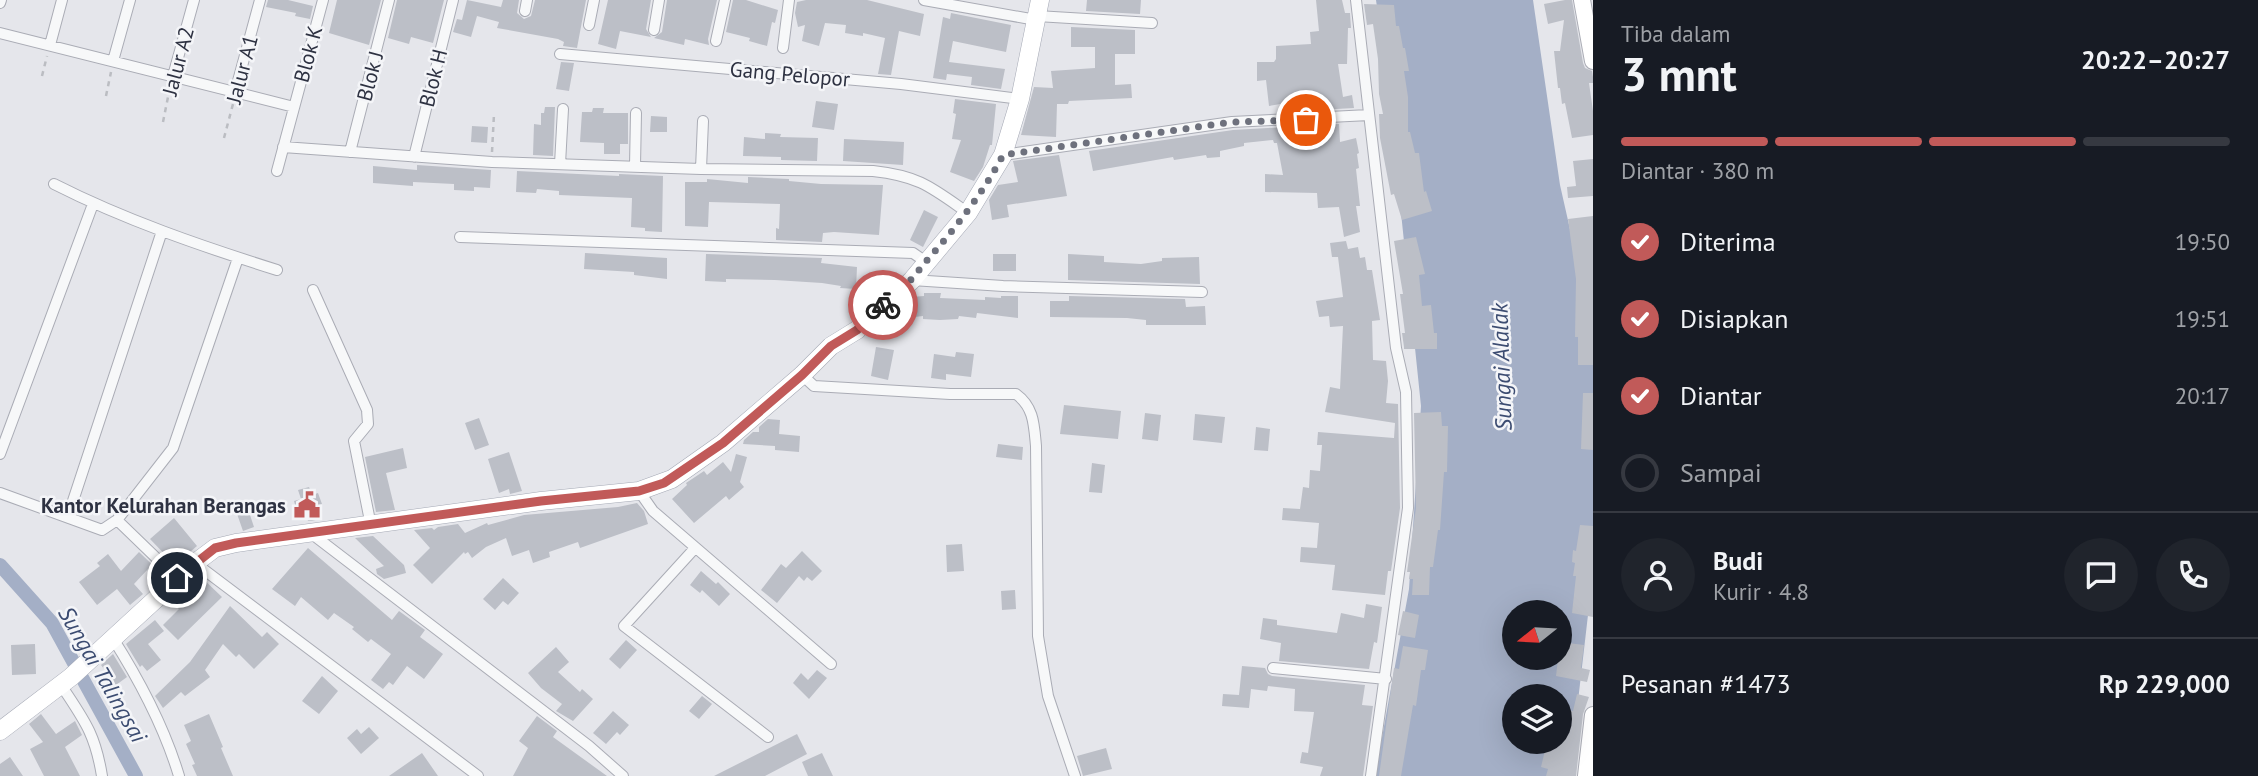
<!DOCTYPE html>
<html lang="id">
<meta charset="utf-8">
<style>
body{margin:0;font-family:"PT Sans",sans-serif;background:#20242c;color:#f1f3f6;height:100vh;display:flex;flex-direction:column;font-size:26px;white-space:nowrap}
*{box-sizing:border-box;margin:0}
p{font-size:23px;color:#9ea1a6}
.icon{flex:none;width:38px;height:38px;fill:none;stroke:currentColor;stroke-width:2;stroke-linecap:round;stroke-linejoin:round}
.map{position:relative;flex:1;overflow:hidden}
.panel{display:flex;flex-direction:column;background:#171b24;width:665px}
.panel>*{flex:none}
.needle{width:46px;rotate:252deg}
.controls{position:absolute;left:1502px;top:600px;display:grid;gap:14px}
.controls a{display:grid;place-items:center;width:70px;height:70px;border-radius:50%;background:#171b24;box-shadow:0 7px 28px #0002;font-size:35px}
.pin{position:absolute;display:grid;place-items:center;width:60px;height:60px;color:#fff;margin:-30px;border:4px solid #fff;border-radius:50%;box-shadow:0 2px 7px #0007}
.courier{position:absolute;display:grid;place-items:center;width:70px;height:70px;margin:-35px;border:5px solid #c15a59;border-radius:50%;background:#fff;color:#222;box-shadow:0 2px 9px #0007}
.headline em{font-style:normal;font-weight:600}
.headline div{display:flex;flex-direction:column-reverse}
.headline{display:flex;align-items:center;justify-content:space-between;height:119px;padding:0 28px}
h1{font-size:46px;font-weight:600;line-height:52px}
.bar{display:grid;grid-template-columns:repeat(4,1fr);gap:10px 7px;align-content:center;height:84px;padding:0 28px}
.bar i{height:9px;border-radius:5px;background:#363941}
.bar .current{background:#c15a59}
.bar p{grid-column:span 4}
.line{display:flex;align-items:center;gap:18px;padding:0 28px;border-top:2px solid #363941}
.line div{flex:1}
.round{display:grid;place-items:center;flex:none;width:74px;height:74px;border-radius:37px;background:#20242c}
ol{padding:0 28px;list-style:none}
li{display:flex;align-items:center;gap:21px;height:77px}
li p{margin-inline-start:auto}
li .icon{padding:7px;border-radius:50%;background:#c15a59;color:#fff;stroke-width:4}
li:last-child{color:#9ea1a6}
li i{width:38px;height:38px;border:4px solid #363941;border-radius:50%}
main{display:flex;flex:1;min-height:0}
.map>svg:first-child{display:block}
.water{fill:#a4afc6;fill-rule:evenodd}
.lines{fill:none;stroke-linecap:round;stroke-linejoin:round}
.canal{stroke:#a4afc6;stroke-width:14}
.building{fill:#bcbfc7}
.street-casing{stroke:#aaacb5;stroke-width:12}
.secondary-casing{stroke:#aaacb5;stroke-width:18}
.primary-casing{stroke:#a5a9b5;stroke-width:19}
.path{stroke:#bbbdc2;stroke-width:2.5;stroke-dasharray:5 5;stroke-linecap:butt}
.street{stroke:#f7f8f9;stroke-width:10}
.secondary{stroke:#fff;stroke-width:16}
.primary{stroke:#fff;stroke-width:18}
.done{stroke:#6e717d;stroke-width:7;stroke-dasharray:0 12.6}
.route{stroke:#c15a59;stroke-width:9}
.labels{text-anchor:middle;dominant-baseline:central;stroke-width:5;stroke-linejoin:round;paint-order:stroke}
.street-label{font-size:21px;fill:#2e3242;stroke:#f4f5f8}
.poi-label{font-size:21px;font-weight:bold;fill:#2e3242;stroke:#f4f5f8;text-anchor:end}
.water-label{font-size:23px;font-style:italic;fill:#3c4c71;stroke:#f4f5f8}
</style>
<main>
<div class="map">
<svg width="1593" height="776" viewBox="0 0 1593 776">
<rect width="100%" height="100%" fill="#e5e6eb"/>
<path class="water" d="M1376 0H1533L1560 185 1593 331V572L1578 701 1566 776H1375L1409 589 1421 406 1387 77ZM1514 612H1559V658H1514ZM1514 696H1559V742H1514Z"/>
<g class="lines">
<path class="canal" d="M0 565 52 623 136 776"/>
</g>
<path class="building" d="M268 0H288L313 6 310 19 295 16 296 13 266 7Z
M337 0H381L369 45 329 33Z
M397 0H444L433 43 411 37 409 44 388 38Z
M467 0 501 7 503 0H519L517 13 524 19 531 16 535 0H586L577 48 563 46 564 42 558 39 497 28 499 22 477 16 471 37 453 32 457 19 462 20Z
M608 0H651L646 29 651 37 620 31 616 49 598 44Z
M667 0H717L708 39 709 45 685 39 684 45 654 38 662 32Z
M733 0H746L778 10 775 23 772 22 767 46 749 41 750 38 726 32Z
M806 0H867L924 14 920 36 899 31 891 75 878 74 885 38 863 33V36L845 33 846 25 825 23 819 46 802 41 805 25 798 27 795 13 797 2Z
M1087 0H1141L1140 14 1086 11Z
M1316 0H1342L1345 13H1350L1351 28H1348L1347 64H1338L1343 97 1352 95 1354 108 1318 110 1316 98 1269 106 1266 80 1257 81V62H1274L1276 59V46L1311 44 1310 32 1319 31Z
M1565 0H1572L1583 63 1585 68 1592 71 1593 77V83H1589L1593 111V135L1572 138 1565 103 1562 104 1560 88H1558L1554 51H1560L1564 20 1548 24 1544 4Z
M1364 4 1394 5 1396 26H1399L1403 48H1405L1409 71H1404L1408 97V132H1410L1415 153H1419L1424 192 1426 191 1432 211 1402 220 1394 194 1391 195 1380 138 1379 114H1383L1379 94 1378 59 1373 24 1367 25Z
M951 13 1011 25 1006 52 953 41 949 62 1005 69 1001 89 971 85 972 77 947 74 946 80 933 78 943 17 950 19Z
M1071 27 1135 30V54H1115V85L1131 84 1132 98 1069 101 1068 104H1057L1056 137 1021 135 1034 87 1053 88 1051 71 1095 68V47H1071Z
M561 62 574 63 569 91 556 89Z
M955 99 996 104 992 145H990L983 167 974 181 950 172 961 140 952 139 956 114 953 113Z
M816 101 838 104 834 130 812 127Z
M545 107H555L553 156 533 155 534 124 541 125V113H544Z
M593 108H604L603 113H628V144H620V154H604V143L580 142 582 112H592Z
M651 116 667 117V132H650Z
M1339 124 1340 142 1356 138 1359 153 1357 154 1359 168 1356 169 1360 206H1356L1360 232 1344 237 1339 207 1318 208 1317 193 1265 192V174L1283 175 1277 143H1274L1273 140 1244 143V146L1220 151V157L1207 158 1206 155 1174 160 1173 157 1093 171 1089 151 1233 130Z
M472 126 488 127 487 143 471 142Z
M765 133 781 134 780 137 818 138 817 161 781 160V157L743 156 744 137 765 139Z
M844 139 904 142 903 165 843 161Z
M1059 155 1067 196 1007 205 1009 217 992 220 989 200 998 185 1018 182 1013 161Z
M1593 159V196L1568 198 1567 187 1576 186 1573 161Z
M417 165 491 170 490 188 474 187V191L454 190V184L413 182V186L373 183V166L417 170Z
M517 171 619 176V174L663 176 662 232 645 231V228L631 227 632 198 559 195V191L537 189 536 193 516 192Z
M748 177 789 179V181L821 184 883 185 879 235 834 232 823 233 822 242 776 240V228L779 229 780 204 746 203 709 202 708 227 685 226V182H707V179L748 183Z
M924 210 938 217 923 247 910 240Z
M1593 216V365H1578V337H1575L1576 279 1568 219Z
M1416 237 1425 274 1419 275 1422 306 1431 305 1434 333H1437V349H1404V347L1402 333H1405L1400 294H1403L1394 241Z
M1346 241 1348 249 1358 247 1360 258 1365 257 1367 270H1372L1380 320 1372 321 1373 360 1386 361 1388 381 1386 403 1398 404 1400 508 1391 571H1388L1385 595 1332 590 1335 565 1300 562 1301 547 1317 548 1319 523 1282 520 1283 508 1300 509 1303 487 1309 488 1310 470 1320 471 1322 445H1317L1318 432 1394 438 1395 423 1325 412 1330 387 1340 389 1343 326 1330 327 1329 316 1319 317 1316 301 1343 297 1338 257H1332L1330 243Z
M585 253 667 258V279L634 275V272L584 269Z
M706 254 822 258 821 263 857 267 856 289 840 288 841 286 822 283 775 280 726 279V282L705 281Z
M993 254H1016V271H993Z
M1068 254 1104 256V262L1141 264 1162 261V258L1199 257 1200 284 1068 280Z
M924 293H941L940 298 985 300V297L1001 298V296H1018V318L977 313 976 318 959 316 958 319 940 320 923 319V316L906 318 905 303 911 297 924 296Z
M1069 296 1185 299 1186 307 1205 306 1206 325H1146V320L1127 318 1050 317V301H1069Z
M876 347 894 350 888 380 871 376Z
M956 352 974 354 971 377 946 374V380L931 378 934 354 955 357Z
M1583 393H1593V450L1581 449Z
M1064 405 1121 411 1118 439 1060 434Z
M1441 412 1442 426H1448L1447 472H1444L1440 530H1438L1433 567H1430L1429 595H1412L1413 579H1409L1410 572H1407L1416 508 1414 413Z
M1145 413 1161 415 1158 441 1142 439Z
M1195 414 1225 417 1222 443 1193 440Z
M479 418 489 445 475 450 465 423Z
M768 419 780 420 779 434 800 436 799 452 775 450V446L743 444 744 440 753 432H759V427Z
M1256 427 1270 429 1268 451 1254 450Z
M998 444 1023 447 1022 460 996 457Z
M403 448 407 468 386 473 395 510 376 512 365 457Z
M509 452 522 491 510 494 509 489 499 493 488 459Z
M736 454 747 457 740 482 744 487 729 500 726 496 694 523 672 499 687 485 686 483 704 471 707 475 723 462 731 472Z
M1092 463 1105 465 1102 493 1089 492Z
M309 487 312 495 318 493 322 504 315 506 319 519 312 521H308L304 510 297 512 294 501 301 499 298 490Z
M637 503 644 511 648 524 580 548 578 542 549 552 550 557 533 563 529 550 512 556 506 538 486 547 472 558 468 552 465 554 464 552 432 584 413 565 430 548 414 530 432 528 434 530 438 527 458 524 465 533 487 523 488 525 524 515 618 507Z
M247 506 254 527 243 531 236 511Z
M174 518 197 546 175 565 150 539Z
M1580 525 1593 526V617L1572 613 1576 576H1573L1575 563 1572 562 1573 550 1576 551Z
M373 536 404 565 406 573 384 579 377 574 376 569 384 566 355 538Z
M962 544 964 571 947 572 946 545Z
M308 548 392 620 399 611 425 630 420 637 443 654 424 679 407 666 393 685 389 682 383 689 371 680 391 654 371 639 368 642 352 629 354 627 334 613 328 620 301 597 295 606 272 589Z
M802 551 822 571 812 581 807 577 804 581 799 576 777 603 761 590 781 564 786 568Z
M139 552 163 575 159 579 148 569 134 584 143 594 130 605 117 589 97 605 79 582 100 566 97 563 108 554 121 571Z
M701 571 716 584 718 582 730 594 719 606 702 590 700 593 690 585Z
M200 576 222 597 178 640 163 625 179 609 173 604Z
M503 578 519 593 508 605 503 601 495 610 483 599Z
M1015 590 1016 609 1002 610 1001 591Z
M1366 604 1382 607 1377 643 1374 642 1369 669 1279 661 1281 643 1260 639 1263 618 1277 620V625L1337 633 1341 613 1364 618Z
M230 606 262 637 267 632 279 644 254 669 239 654 236 657 223 644 205 670 210 677 185 696 181 692 163 708 155 696 190 662Z
M1403 611 1419 615 1415 638 1398 635Z
M155 620 164 631 148 644 161 660 147 671 142 665 140 667 126 644Z
M626 640 637 650 620 669 609 659Z
M1560 642 1584 645 1581 668 1590 670 1587 682 1556 676Z
M35 644 36 674 12 675 11 645Z
M1403 646 1428 650 1425 670H1421L1416 706 1413 705 1401 776H1379L1394 668 1399 669Z
M556 647 569 662 558 672 580 692 582 689 593 699 573 721 556 711 562 704 541 688 528 673Z
M113 654 127 677 116 685 101 665Z
M1242 666 1265 668 1268 674 1272 676 1365 685 1362 705 1373 706 1363 776H1320L1323 767 1300 763 1302 752 1308 753 1314 712 1294 711 1295 689 1268 686 1267 691 1251 689 1249 708 1222 706 1223 694 1239 695Z
M817 670 827 678 809 699 793 683 801 673 808 680Z
M322 676 338 691 319 714 302 701Z
M1577 694 1589 697 1583 714 1576 776H1546L1548 769 1541 767 1547 742H1559V709L1573 711Z
M702 696 712 704 699 719 689 711Z
M613 711 629 725 620 735 617 732 606 744 593 733Z
M41 714 56 734 75 721 82 735 65 747 80 776H44L30 749 43 742 29 724Z
M209 714 223 747 221 748 233 776H197L192 765 195 764 186 744 191 741 184 725Z
M537 716 557 731 553 737 607 776H513L528 748 519 741Z
M369 727 379 738 361 754 347 738 357 729 361 734Z
M797 734 807 754 765 776H714Z
M1106 748 1112 769 1083 776 1077 756Z
M422 753 438 776H389Z
M822 753 833 776H808L802 762Z
M10 757 23 776H0V764Z"/>
<g class="lines">
<g class="street-casing">
<path id="street" d="M924 0 1036 20
M1356 0 1396 348 1406 392 1408 508 1371 776
M0 3 1 0
M525 11 527 0
M1037 16 1152 23
M589 25 594 0
M654 30 659 0
M0 33 294 107
M716 41 725 0
M50 45 62 0
M783 48 789 0
M560 54 901 84 1020 99
M113 61 130 0
M173 76 194 0
M235 92 260 0
M283 147 492 162 701 169 873 171C919 176 931 187 968 213
M350 152 389 0
M1003 155 1232 122 1369 115
M414 157 453 0
M560 164 563 109
M635 166 636 113
M701 169 703 121
M277 171 323 0
M54 184C125 220 201 246 277 270
M460 237 913 253 926 262
M912 280 1003 286 1202 292
M313 290 367 410 368 424 354 441 371 526
M802 375 814 386 950 394H1016C1034 407 1034 425 1036 446L1038 636 1048 696 1075 776
M0 454 93 204
M639 491 653 511 831 664
M0 493 102 530 117 520 177 578
M68 516 162 231
M117 520 173 448 238 258
M312 534 589 746 623 776
M695 548 624 626 768 737
M195 563 478 776
M112 637C140 681 164 726 179 776
M1273 668 1386 679
M61 685C84 720 95 733 102 776"/>
</g>
<g class="secondary-casing">
<path id="secondary" d="M1582 0 1593 61
M1586 776 1593 715"/>
</g>
<g class="primary-casing">
<path id="primary" d="M0 731 71 677 195 563 215 548 236 543 541 501 639 491 672 479 723 443 802 375 831 346 857 330 874 311 896 296 912 280 968 213 1003 155 1020 99 1040 0"/>
</g>
<path class="path" d="M42 76 47 56
M106 96 111 72
M163 122 170 87
M224 138 233 104
M492 152 494 114"/>
<use href="#street" class="street"/>
<use href="#secondary" class="secondary"/>
<use href="#primary" class="primary"/>
</g>
<g class="lines">
<path class="done" d="M883 305C902 292 914 276 929 258 957 226 983 193 1003 155L1232 122 1306 120"/>
<path class="route" d="M177 578 215 548 236 543 541 501 639 491 664 483 723 443 802 375 831 346 857 330 874 311 883 305"/>
</g>
<defs>
<g id="civic-bare" transform="scale(2.1)"><path d="M-.6-6.5H3V-4.5H.6V-3L4-1V1h2V6H-6V1h2V-1L-.6-3ZM-1.2 2.5V6h2.4V2.5Z" fill="#c15a59" stroke="#f4f5f8" stroke-width="2.5" paint-order="stroke"/></g>
</defs>
<g fill-rule="evenodd">
<use href="#civic-bare" x="307" y="505"/>
</g>
<g class="labels">
<g class="street-label">
<text transform="translate(308 54) rotate(-75)">Blok K</text>
<text transform="translate(178 61) rotate(-75)">Jalur A2</text>
<text transform="translate(242 69) rotate(-75)">Jalur A1</text>
<text transform="translate(790 74) rotate(5)">Gang Pelopor</text>
<text transform="translate(370 76) rotate(-75)">Blok J</text>
<text transform="translate(433 78) rotate(-76)">Blok H</text>
</g>
<g class="poi-label">
<text x="286" y="505">Kantor Kelurahan Berangas</text>
</g>
<g class="water-label">
<text transform="translate(1501 367) rotate(-92)">Sungai Alalak</text>
<text transform="translate(103 674) rotate(60)">Sungai Talingsai</text>
</g>
</g>
</svg>
<div class="controls">
<a><svg class="needle" viewBox="-14 -14 28 28"><path d="M0-13l5 13h-10z" fill="#e53935"/><path d="M0 13l5-13h-10z" fill="#9ea1a6"/></svg></a>
<a><svg class="icon" aria-label="layers" viewBox="0 0 24 24"><path d="M12 4l9 5-9 5-9-5zM3 14l9 5 9-5"/></svg></a>
</div>
<div class="pin" style="left:1306px;top:120px;background:#ea580c"><svg class="icon" aria-label="bag" viewBox="0 0 24 24"><path d="M5 8h14l-1 12H6zM9 8a3 3 0 0 1 6 0"/></svg></div>
<div class="pin" style="left:177px;top:578px;background:#1f2937"><svg class="icon" aria-label="home" viewBox="0 0 24 24"><path d="M3 11l9-7 9 7M6 9v11h12V9"/></svg></div>
<div class="courier" style="left:883px;top:305px"><svg class="icon" aria-label="bike" viewBox="0 0 24 24"><circle cx="6" cy="16" r="4"/><circle cx="18" cy="16" r="4"/><path d="M6 16l4-8h5l3 8M10 8l3 8H6M13 5h3"/></svg></div>
</div>
<section class="panel">
<div class="headline"><div><h1>3 mnt</h1><p>Tiba dalam</p></div><em>20:22–20:27</em></div>
<div class="bar"><i class="current"></i><i class="current"></i><i class="current"></i><i></i><p>Diantar · 380 m</p></div>
<ol>
<li><svg class="icon" aria-label="check" viewBox="0 0 24 24"><path d="M5 12l5 5 9-10"/></svg>Diterima<p>19:50</p></li>
<li><svg class="icon" aria-label="check" viewBox="0 0 24 24"><path d="M5 12l5 5 9-10"/></svg>Disiapkan<p>19:51</p></li>
<li><svg class="icon" aria-label="check" viewBox="0 0 24 24"><path d="M5 12l5 5 9-10"/></svg>Diantar<p>20:17</p></li>
<li><i></i>Sampai</li>
</ol>
<div class="line" style="height:126px"><a class="round"><svg class="icon" aria-label="person" viewBox="0 0 24 24"><circle cx="12" cy="8" r="4"/><path d="M4 21q1-7 8-7t8 7"/></svg></a><div><b>Budi</b><p>Kurir · 4.8</p></div><a class="round"><svg class="icon" aria-label="chat" viewBox="0 0 24 24"><path d="M4 5h16v11H9l-5 4z"/></svg></a><a class="round"><svg class="icon" aria-label="phone" viewBox="0 0 24 24"><path d="M5 4h4l2 5-3 2q2 4 5 5l2-3 5 2v4C11 20 4 13 5 4z"/></svg></a></div>
<div class="line" style="height:91px"><div>Pesanan #1473</div><b>Rp 229,000</b></div>
</section>
</main>
